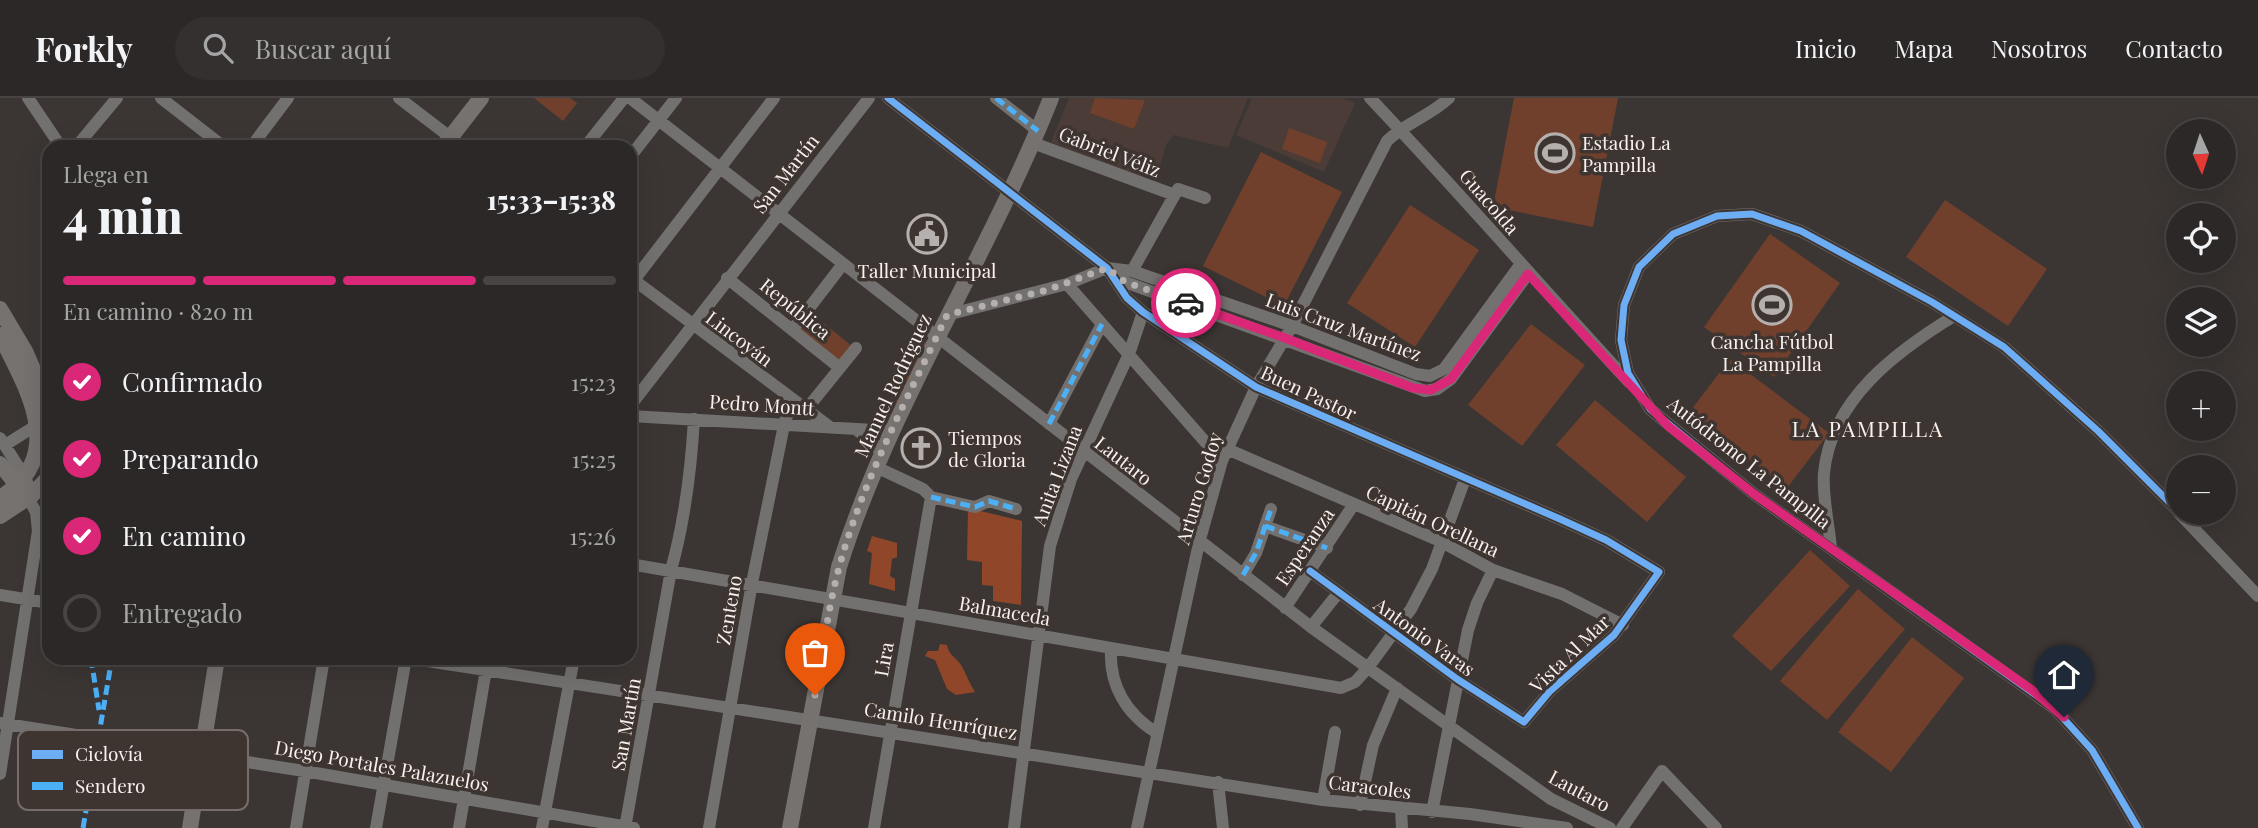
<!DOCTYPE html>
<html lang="es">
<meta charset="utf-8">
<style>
body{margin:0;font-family:"Playfair Display",serif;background:#34302f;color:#f1f3f6;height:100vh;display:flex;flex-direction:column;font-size:26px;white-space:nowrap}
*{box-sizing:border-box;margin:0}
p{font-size:23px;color:#a6a6a7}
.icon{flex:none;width:38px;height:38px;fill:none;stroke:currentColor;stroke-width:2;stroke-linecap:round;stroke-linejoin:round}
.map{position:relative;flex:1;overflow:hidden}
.panel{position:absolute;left:42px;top:42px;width:595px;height:525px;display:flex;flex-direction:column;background:#2c2827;border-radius:21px;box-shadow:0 7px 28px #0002,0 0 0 2px #484444}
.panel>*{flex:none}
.needle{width:46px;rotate:177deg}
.controls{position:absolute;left:2166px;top:21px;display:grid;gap:14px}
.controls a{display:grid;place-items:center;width:70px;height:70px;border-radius:50%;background:#2c2827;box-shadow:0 7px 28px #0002,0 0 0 2px #484444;font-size:35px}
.pin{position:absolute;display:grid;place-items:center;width:60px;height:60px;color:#fff;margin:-72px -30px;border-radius:50% 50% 50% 0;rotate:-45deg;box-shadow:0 0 7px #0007}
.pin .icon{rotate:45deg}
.courier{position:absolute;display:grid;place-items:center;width:70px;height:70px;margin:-35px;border:5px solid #db2777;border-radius:50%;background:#fff;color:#222;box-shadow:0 2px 9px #0007}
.summary em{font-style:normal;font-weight:800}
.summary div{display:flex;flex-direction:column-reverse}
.summary{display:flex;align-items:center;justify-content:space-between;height:119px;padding:0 21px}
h1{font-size:46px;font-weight:800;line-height:52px}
.bar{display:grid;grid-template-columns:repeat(4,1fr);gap:10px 7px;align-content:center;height:84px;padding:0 21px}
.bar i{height:9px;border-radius:5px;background:#484444}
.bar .current{background:#db2777}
.bar p{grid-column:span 4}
ol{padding:0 21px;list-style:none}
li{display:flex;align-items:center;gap:21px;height:77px}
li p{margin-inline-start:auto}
li .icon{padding:7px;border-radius:50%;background:#db2777;color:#fff;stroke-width:4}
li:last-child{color:#a6a6a7}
li i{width:38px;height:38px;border:4px solid #484444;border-radius:50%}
header{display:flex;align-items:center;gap:42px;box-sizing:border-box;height:98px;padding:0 35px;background:#2c2827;border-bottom:2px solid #484444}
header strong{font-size:33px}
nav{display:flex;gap:38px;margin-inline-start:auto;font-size:24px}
.search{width:490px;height:63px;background:#34302f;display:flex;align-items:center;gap:18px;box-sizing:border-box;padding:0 24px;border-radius:38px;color:#a6a6a7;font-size:26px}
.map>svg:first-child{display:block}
.built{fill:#4b3c37}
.green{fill:#70402d}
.forest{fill:#904628}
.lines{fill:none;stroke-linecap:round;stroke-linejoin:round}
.minor{stroke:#737170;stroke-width:12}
.major{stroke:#757270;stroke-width:16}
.quiet{stroke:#4cb0f7;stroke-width:5;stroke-dasharray:10 5;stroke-linecap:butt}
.cycleway-casing{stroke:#3e3531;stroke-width:11}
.cycleway{stroke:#6dadf4;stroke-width:7}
.done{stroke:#b5b0ae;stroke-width:7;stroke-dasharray:0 12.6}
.route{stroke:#db2777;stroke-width:9}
.labels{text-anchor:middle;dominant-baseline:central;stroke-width:7;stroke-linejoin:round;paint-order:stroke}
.poi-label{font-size:19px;fill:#f7f1ef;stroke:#3e3531;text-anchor:start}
.street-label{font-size:19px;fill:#f7f1ef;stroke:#3e3531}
.neighbourhood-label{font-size:21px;letter-spacing:2px;fill:#f7f1ef;stroke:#3e3531}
.key{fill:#3e3531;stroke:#766d6a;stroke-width:2}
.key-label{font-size:19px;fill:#f7f1ef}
</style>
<header>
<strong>Forkly</strong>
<div class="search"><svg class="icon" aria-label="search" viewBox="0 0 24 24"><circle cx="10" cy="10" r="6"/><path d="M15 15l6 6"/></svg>Buscar aquí</div>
<nav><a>Inicio</a><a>Mapa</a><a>Nosotros</a><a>Contacto</a></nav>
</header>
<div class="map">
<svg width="2258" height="730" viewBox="0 0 2258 730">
<rect width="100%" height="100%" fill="#3b3634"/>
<path class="built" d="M1069 0H1248L1228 50 1173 37 1166 47 1158 76 1141 71V80L1051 44Z
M1252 0H1342L1355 5 1324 74 1236 37Z"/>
<path class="green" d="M534 0H570L577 5 563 23Z
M1095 0 1145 2 1134 31 1090 15Z
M1514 0H1618L1593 129 1493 109Z
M1289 30 1327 44 1320 65 1282 51Z
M1261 54 1342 94 1284 208 1203 168Z
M1945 102 2047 171 2008 228 1906 159Z
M1410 107 1479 152 1415 249 1347 205Z
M1770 136 1840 185 1774 279 1704 229Z
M812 216 852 248 840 263 800 231Z
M1531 226 1585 267 1522 348 1468 307Z
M923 241 927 245 886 326 870 327 901 287 893 279Z
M1730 261 1829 335 1787 390 1688 316Z
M1595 302 1686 379 1647 424 1556 347Z
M1810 452 1850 488 1771 573 1732 538Z
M1858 491 1905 531 1827 622 1780 583Z
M1912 539 1964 580 1891 674 1838 634Z"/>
<path class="forest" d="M968 410 1022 423 1021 507 993 503V488L982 487V464L967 462Z
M872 438 897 445V459L892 461 890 478 895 481V493L869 486 872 455 867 453Z
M940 546 947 547C949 558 955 558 961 567 966 575 969 585 975 594L956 597 947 591 935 562 925 558 928 553H938Z"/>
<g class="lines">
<path class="minor" d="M28 0 61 49
M161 0 224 49
M399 0 463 49
M630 0 1311 529 1551 701 1610 730
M888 0 1107 170 1127 200 1143 214 1256 289 1560 421 1606 442 1659 474 1614 537 1550 593 1524 624 1457 581 1310 473
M996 0 1038 33
M1370 0C1458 93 1542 190 1629 284
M1033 45 1172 96
M76 49 117 0
M251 49 288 0
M585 49 624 0
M630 59 676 0
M1132 173 1178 91 1205 100
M1113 175 1125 184 1425 293 1437 291 1451 281 1528 176
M630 179 830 329
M727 180 840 270
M634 182 774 0
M1067 186 1222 363
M947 217 1067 186 1107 170 1132 173 1292 228 1416 276 1430 278 1444 271 1520 167
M793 231 843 166
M630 308 869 0
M805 313 856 250
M630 318 891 333
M1049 326 1102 226
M858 333 871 342 882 356
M0 340 25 379 32 397
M5 347 37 327
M1227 351 1440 443 1493 472 1562 496 1623 527
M931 399 975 409 989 403 1016 411
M2179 415 2258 498
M1265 428 1327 450
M1831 450C1829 426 1822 399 1824 375 1831 301 1897 253 1954 218
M630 466 1341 590 1355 584 1367 571 1411 511 1432 471 1465 381
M1243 477 1256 455 1271 411
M0 497 49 505
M1285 510 1354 406
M1311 529 1339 494
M1111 551C1109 587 1126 616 1157 635
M408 560 1323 702 1470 716 1567 730
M0 625 304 673 634 730
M0 676 38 433 36 414 28 400
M1218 684 1223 730
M1323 702 1335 634
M1360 707 1373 647 1397 590
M1401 711 1402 730
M1432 714 1468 532 1477 505 1493 472
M296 730 324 560
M376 730 406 560
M459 730 488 560
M542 730 574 560
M625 730 671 472C685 422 691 373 694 321
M709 730 752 485 784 327 792 303
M874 730 931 399 923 391 876 369
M1014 730 1050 448 1071 381 1129 256 1143 214
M1137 730 1199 445 1222 363 1256 289 1292 228 1387 43C1406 24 1429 19 1449 0
M1622 730 1662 673 1716 730
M2138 730 2092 652 2054 610 1754 396 1650 311 1628 275 1621 242 1624 207 1639 169 1673 136 1717 118 1752 116 1801 133 1932 204 2004 249 2098 333 2179 414"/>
<path class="major" d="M443 49 481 0
M0 211 25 253 49 308
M0 237C28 292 68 357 0 400
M0 366 23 394
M0 418 32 397 49 379
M190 730 217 560
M790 730 839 469C891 304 988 160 1051 0"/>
<path class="quiet" d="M996 0 1038 33
M1049 326 1102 226
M931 399 975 409 989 403 1016 411
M1265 428 1327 450
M1243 477 1256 455 1271 411
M91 560 99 612
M438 565 439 560
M83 730 112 560"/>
<g class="cycleway-casing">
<path id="cycleway" d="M888 0 1107 170 1127 200 1143 214 1256 289 1560 421 1606 442 1659 474 1614 537 1550 593 1524 624 1457 581 1310 473
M2138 730 2092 652 2054 610 1754 396 1650 311 1628 275 1621 242 1624 207 1639 169 1673 136 1717 118 1752 116 1801 133 1932 204 2004 249 2098 333 2179 414"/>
</g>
<use href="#cycleway" class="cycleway"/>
</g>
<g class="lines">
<path class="done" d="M815 597C823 554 828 509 840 466 864 379 909 298 947 217L1047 192 1107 170 1125 184 1186 205"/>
<path class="route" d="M1186 205 1285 240 1413 290 1431 292 1451 281 1528 176 1668 328 1754 396 2032 592 2064 619"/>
</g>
<defs>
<g id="stadium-ring" transform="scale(2.0125)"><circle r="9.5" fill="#3e3531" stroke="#b5b0ae" stroke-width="1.5"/><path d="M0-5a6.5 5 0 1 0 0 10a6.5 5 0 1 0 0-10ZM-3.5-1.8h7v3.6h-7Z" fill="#b5b0ae"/></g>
<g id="civic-ring" transform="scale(2.0125)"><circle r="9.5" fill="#3e3531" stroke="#b5b0ae" stroke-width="1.5"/><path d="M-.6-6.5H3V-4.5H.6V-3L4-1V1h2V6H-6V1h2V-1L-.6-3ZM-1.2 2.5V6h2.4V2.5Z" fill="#b5b0ae"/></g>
<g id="church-ring" transform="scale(2.0125)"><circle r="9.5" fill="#3e3531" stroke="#b5b0ae" stroke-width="1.5"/><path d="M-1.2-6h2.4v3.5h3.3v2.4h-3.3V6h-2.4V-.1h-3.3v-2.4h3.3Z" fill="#b5b0ae"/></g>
</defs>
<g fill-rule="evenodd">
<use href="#stadium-ring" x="1555" y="55"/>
<use href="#civic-ring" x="927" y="136"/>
<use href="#stadium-ring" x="1772" y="207"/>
<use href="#church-ring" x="921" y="350"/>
</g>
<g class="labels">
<g class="poi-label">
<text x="1582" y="44">Estadio La<tspan x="1582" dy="22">Pampilla</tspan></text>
<text x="927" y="172" text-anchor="middle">Taller Municipal</text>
<text x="1772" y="243" text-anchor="middle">Cancha Fútbol<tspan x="1772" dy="22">La Pampilla</tspan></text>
<text x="948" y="339">Tiempos<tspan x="948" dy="22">de Gloria</tspan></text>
</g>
<g class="street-label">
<text transform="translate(1110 53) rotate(21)">Gabriel Véliz</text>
<text transform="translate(785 75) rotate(-52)">San Martín</text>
<text transform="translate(1490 103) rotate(49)">Guacolda</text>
<text transform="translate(796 210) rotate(39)">República</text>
<text transform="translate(1344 228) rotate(20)">Luis Cruz Martínez</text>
<text transform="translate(740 240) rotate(37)">Lincoyán</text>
<text transform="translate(892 287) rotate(-65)">Manuel Rodríguez</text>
<text transform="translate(1309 294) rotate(25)">Buen Pastor</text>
<text transform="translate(762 306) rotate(4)">Pedro Montt</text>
<text transform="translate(1124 362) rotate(38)">Lautaro</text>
<text transform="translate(1750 364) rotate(38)">Autódromo La Pampilla</text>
<text transform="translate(1056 377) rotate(-69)">Anita Lizana</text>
<text transform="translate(1198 390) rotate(-73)">Arturo Godoy</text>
<text transform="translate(1433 422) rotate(25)">Capitán Orellana</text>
<text transform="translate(1304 448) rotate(-56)">Esperanza</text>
<text transform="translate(728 512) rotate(-80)">Zenteno</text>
<text transform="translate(1005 512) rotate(10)">Balmaceda</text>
<text transform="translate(1425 538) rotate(36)">Antonio Varas</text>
<text transform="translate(1569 555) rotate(-44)">Vista Al Mar</text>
<text transform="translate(883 561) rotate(-80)">Lira</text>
<text transform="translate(941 622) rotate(9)">Camilo Henríquez</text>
<text transform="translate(625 626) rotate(-80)">San Martín</text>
<text transform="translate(382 667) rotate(10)">Diego Portales Palazuelos</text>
<text transform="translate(1370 688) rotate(7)">Caracoles</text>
<text transform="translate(1580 692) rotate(28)">Lautaro</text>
</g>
<g class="neighbourhood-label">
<text x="1868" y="330">LA PAMPILLA</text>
</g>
</g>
<rect x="18" y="632" width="230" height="80" rx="10" class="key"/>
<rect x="32" y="652" width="31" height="9" fill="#6dadf4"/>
<rect x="32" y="684" width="31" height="8" fill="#4cb0f7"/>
<g class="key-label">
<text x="75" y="663">Ciclovía</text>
<text x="75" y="695">Sendero</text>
</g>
</svg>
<div class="controls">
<a><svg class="needle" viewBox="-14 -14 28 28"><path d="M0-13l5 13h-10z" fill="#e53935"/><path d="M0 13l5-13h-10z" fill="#a6a6a7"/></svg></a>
<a><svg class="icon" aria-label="locate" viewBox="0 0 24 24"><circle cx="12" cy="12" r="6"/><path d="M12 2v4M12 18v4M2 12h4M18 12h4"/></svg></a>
<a><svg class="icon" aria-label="layers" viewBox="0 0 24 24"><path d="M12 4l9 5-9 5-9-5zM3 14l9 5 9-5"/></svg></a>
<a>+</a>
<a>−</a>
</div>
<div class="pin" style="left:815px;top:597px;background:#ea580c"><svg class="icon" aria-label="bag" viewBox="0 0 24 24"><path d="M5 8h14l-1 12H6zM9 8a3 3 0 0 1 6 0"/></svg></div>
<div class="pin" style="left:2064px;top:619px;background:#1f2937"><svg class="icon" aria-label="home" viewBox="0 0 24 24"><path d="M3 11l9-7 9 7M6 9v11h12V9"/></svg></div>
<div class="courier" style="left:1186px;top:205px"><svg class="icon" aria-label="car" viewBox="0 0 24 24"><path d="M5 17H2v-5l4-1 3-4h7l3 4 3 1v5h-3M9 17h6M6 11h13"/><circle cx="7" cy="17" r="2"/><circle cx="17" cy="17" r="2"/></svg></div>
<section class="panel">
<div class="summary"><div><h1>4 min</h1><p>Llega en</p></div><em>15:33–15:38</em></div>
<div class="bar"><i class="current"></i><i class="current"></i><i class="current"></i><i></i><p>En camino · 820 m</p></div>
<ol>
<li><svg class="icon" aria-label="check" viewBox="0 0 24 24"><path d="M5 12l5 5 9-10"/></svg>Confirmado<p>15:23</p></li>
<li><svg class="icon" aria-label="check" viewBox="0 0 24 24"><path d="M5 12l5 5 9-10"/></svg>Preparando<p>15:25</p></li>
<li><svg class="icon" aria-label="check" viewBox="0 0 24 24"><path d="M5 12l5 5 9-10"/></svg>En camino<p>15:26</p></li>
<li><i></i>Entregado</li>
</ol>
</section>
</div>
